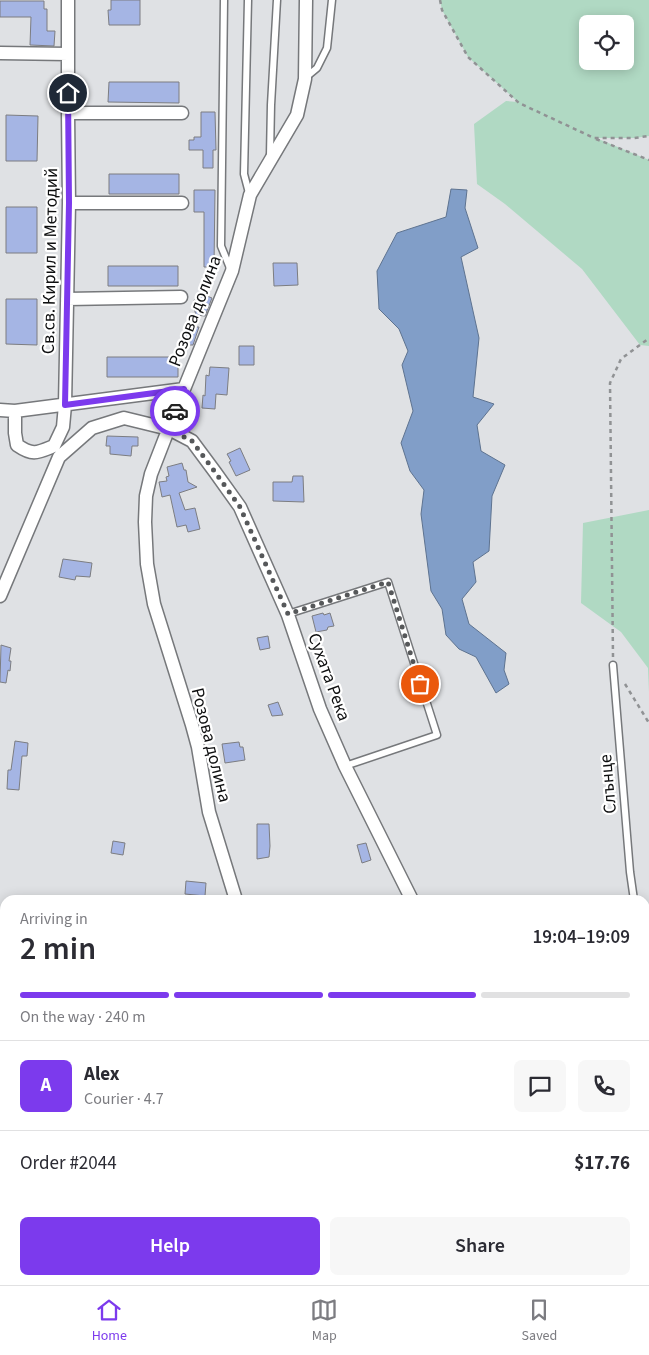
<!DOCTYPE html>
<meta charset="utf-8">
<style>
body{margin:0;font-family:"Source Sans 3",sans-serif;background:#f7f7f7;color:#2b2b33;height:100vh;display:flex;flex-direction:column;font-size:19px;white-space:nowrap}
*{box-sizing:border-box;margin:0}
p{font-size:16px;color:#7c7c81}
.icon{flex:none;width:28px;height:28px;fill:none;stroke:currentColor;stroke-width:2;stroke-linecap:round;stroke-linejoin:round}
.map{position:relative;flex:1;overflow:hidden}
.panel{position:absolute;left:0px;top:895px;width:650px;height:390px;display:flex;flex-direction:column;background:#fff;border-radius:15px 15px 0 0;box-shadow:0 2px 12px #0003}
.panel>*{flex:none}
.buttons{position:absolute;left:579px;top:15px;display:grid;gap:10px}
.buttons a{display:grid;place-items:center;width:55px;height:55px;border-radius:8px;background:#fff;box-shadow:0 2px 12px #0003;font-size:25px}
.pin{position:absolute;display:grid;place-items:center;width:42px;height:42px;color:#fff;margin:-21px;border:2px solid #fff;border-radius:50%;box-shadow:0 1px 5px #0007}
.courier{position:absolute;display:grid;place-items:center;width:50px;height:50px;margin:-25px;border:4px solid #7c3aed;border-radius:50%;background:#fff;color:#222;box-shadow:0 1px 6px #0007}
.headline em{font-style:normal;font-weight:600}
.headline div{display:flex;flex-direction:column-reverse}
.headline{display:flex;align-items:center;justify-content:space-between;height:85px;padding:0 20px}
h1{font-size:32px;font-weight:600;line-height:38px}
.bar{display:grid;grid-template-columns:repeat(4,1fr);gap:8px 5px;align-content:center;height:60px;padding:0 20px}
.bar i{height:6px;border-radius:4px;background:#e1e1e2}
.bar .on{background:#7c3aed}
.bar p{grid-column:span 4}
.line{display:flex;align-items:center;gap:12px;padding:0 20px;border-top:1px solid #e1e1e2}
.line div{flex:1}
.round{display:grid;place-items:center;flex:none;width:52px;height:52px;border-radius:8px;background:#f7f7f7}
.button{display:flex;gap:10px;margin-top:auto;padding:10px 20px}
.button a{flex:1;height:58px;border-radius:8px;background:#7c3aed;color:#fff;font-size:20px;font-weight:600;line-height:58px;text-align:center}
.button a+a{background:#f7f7f7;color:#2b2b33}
.dock{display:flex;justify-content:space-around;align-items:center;height:70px;border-top:1px solid #e1e1e2;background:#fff;font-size:14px;color:#7c7c81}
.dock a{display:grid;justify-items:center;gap:2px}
.dock .on{color:#7c3aed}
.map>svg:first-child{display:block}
.green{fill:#b0d9c3;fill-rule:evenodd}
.water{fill:#819ec8;stroke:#5e7390}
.building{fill:#a5b5e4;stroke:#7c7d81}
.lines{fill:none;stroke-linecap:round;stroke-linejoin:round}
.lane-casing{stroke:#76787b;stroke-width:9}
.street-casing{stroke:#76787b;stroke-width:15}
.path{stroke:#909294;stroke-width:2.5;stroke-dasharray:4 4;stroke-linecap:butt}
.lane{stroke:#fff;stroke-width:6}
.street{stroke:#fff;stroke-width:12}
.done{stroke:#56585a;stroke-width:5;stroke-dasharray:0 9}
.route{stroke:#7c3aed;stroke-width:6}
.labels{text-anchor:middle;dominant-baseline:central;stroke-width:4.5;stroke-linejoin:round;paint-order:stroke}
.street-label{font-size:18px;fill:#0d0e0f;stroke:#fff}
</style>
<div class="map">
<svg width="649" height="1285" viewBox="0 0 649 1285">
<rect width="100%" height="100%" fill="#dfe1e4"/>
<path class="green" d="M440 0H649V136L634 138H596L649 160V346L640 345 582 269 505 204 477 184 474 124 506 101 518 102 468 57 442 10ZM588 24H625V61H588Z
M649 510V692L648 668 621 632 581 603 583 523Z"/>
<path class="water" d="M451 189 467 190 465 208 478 248 461 257 479 338 473 397 494 404 477 425 481 451 505 465 492 496 489 551 473 562 476 582 462 599 469 624 506 653 504 670 509 684 496 693 476 657 459 649 446 635 442 609 431 591 421 514 424 490 410 471 401 443 413 411 402 365 408 351 399 329 379 309 377 271 397 233 446 217Z"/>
<path class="building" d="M111 0H140V25H109L108 10H111Z
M0 1H44V9H47V31H55L54 46 30 45 31 17H0Z
M109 82H179V103L108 102Z
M201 112H215L216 150H213V168H203V150H189V140H194V137H201Z
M6 115 38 116 37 161H6Z
M109 174H179V194H109Z
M194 190H215L214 267H204V212H194Z
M6 207H37V253H6Z
M273 263H297L298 285 274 286Z
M108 266H178V286H108Z
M202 294 212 298 205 316 196 315 194 308V300L199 302Z
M6 299H37V345L6 344Z
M186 327H199L193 345H186Z
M239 346H254V365H239Z
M107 357H178V377H107Z
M210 367 229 368 227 395 216 394 215 409 202 408 203 395 205 396 206 375 209 376Z
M107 436 138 437V446H132L131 456 110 454V446H106Z
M240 448 250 470 236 476 229 462 231 461 227 454Z
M182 463 184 470H186L188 482 197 487 179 493 185 510 195 508 200 529 188 532 186 525 177 527 170 495 162 497 159 482 167 481 166 477 169 476 167 467Z
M293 476H303L304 502 273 501V482H292Z
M63 559 92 563 90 577 76 576 75 580 59 577Z
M323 613 324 615 330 613 334 626 328 627 327 630 316 632 312 616Z
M268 636 270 648 260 650 257 638Z
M1 645 11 648 9 661H11L10 671 8 670 6 683 0 682Z
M278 702 283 715 272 716 268 705Z
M15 741 28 743 27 756H22L19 790 7 789 8 770H11Z
M239 742 240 747H243L245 760 225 763 222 744Z
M257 824H269L270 846 269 857 257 859Z
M113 841 125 843 123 855 111 853Z
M366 843 371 860 362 863 357 845Z
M186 881 206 883 205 896 185 894Z"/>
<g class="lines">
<g class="lane-casing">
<path id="lane" d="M224 0 221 246 230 268
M248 0 244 174 249 193
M305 78 317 68 327 48 332 0
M270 155 271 105 277 0
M288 614 388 582 437 735 345 766
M613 665 630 872 634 900
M0 968 5 969
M645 1120 649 1135
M645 1232 649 1230
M436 1280 439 1285"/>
</g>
<g class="street-casing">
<path id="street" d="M0 53 68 54
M68 113H182
M69 203H182
M67 299 181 297
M0 410 15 411 184 389
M15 411V433L17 445C33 456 37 453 54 446L63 427 65 405 69 203 68 113V0
M0 596 59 457 92 428 124 418 169 429 192 441 215 472 240 507 288 615 320 709 345 766 412 900
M236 900 209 812 198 747 192 725 154 604 147 564 145 522 146 496 151 474 184 389 232 271 250 195 297 115 305 79 306 0
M353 1280 355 1285
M606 1280 608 1285
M5 1285 6 1280"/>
</g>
<path class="path" d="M440 0 442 10 468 57 519 103 594 138H634L649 136
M596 139 649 160
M613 657 610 383 621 359 648 339 649 340
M625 684 649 723
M649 1000 647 1041 649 1052"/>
<use href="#lane" class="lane"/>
<use href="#street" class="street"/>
</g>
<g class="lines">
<path class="done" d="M175 411 169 429 192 441 215 472 240 507 288 614 388 582 420 684"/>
<path class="route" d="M68 93 69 203 65 405 184 389 175 411"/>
</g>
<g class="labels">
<g class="street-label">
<text transform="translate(50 261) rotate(-89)">Св.св. Кирил и Методий</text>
<text transform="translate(195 311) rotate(-69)">Розова долина</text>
<text transform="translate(329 677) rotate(70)">Сухата Река</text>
<text transform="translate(211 745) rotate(76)">Розова долина</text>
<text transform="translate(608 784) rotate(-95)">Слънце</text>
</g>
</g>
</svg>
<div class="buttons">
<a><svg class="icon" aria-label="locate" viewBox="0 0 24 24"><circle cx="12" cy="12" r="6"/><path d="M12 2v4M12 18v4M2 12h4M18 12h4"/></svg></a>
</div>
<div class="pin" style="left:420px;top:684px;background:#ea580c"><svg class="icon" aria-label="bag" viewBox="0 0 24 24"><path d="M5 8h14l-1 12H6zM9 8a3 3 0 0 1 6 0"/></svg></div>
<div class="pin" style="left:68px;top:93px;background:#1f2937"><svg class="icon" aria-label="home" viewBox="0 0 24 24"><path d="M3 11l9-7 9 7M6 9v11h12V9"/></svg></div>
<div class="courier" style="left:175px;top:411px"><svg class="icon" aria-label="car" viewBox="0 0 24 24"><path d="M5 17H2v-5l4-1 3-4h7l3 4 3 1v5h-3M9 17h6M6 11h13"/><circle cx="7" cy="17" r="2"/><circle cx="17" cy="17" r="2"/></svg></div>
<section class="panel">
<div class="headline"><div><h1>2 min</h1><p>Arriving in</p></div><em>19:04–19:09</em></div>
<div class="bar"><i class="on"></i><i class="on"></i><i class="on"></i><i></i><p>On the way · 240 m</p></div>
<div class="line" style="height:90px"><b class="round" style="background:#7c3aed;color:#fff">A</b><div><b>Alex</b><p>Courier · 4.7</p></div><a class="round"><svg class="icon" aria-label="chat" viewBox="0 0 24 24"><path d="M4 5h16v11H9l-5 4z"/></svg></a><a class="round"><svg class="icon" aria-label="phone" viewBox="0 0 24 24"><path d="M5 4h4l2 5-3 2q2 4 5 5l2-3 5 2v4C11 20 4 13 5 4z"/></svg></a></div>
<div class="line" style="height:65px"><div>Order #2044</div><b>$17.76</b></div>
<div class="button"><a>Help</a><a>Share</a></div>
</section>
</div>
<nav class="dock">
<a class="on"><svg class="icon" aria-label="home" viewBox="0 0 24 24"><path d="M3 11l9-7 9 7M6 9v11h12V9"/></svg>Home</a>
<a><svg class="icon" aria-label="map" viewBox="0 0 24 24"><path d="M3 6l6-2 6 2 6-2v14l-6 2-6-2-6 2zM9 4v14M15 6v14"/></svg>Map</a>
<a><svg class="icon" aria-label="saved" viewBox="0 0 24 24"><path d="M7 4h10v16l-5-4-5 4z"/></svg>Saved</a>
</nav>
